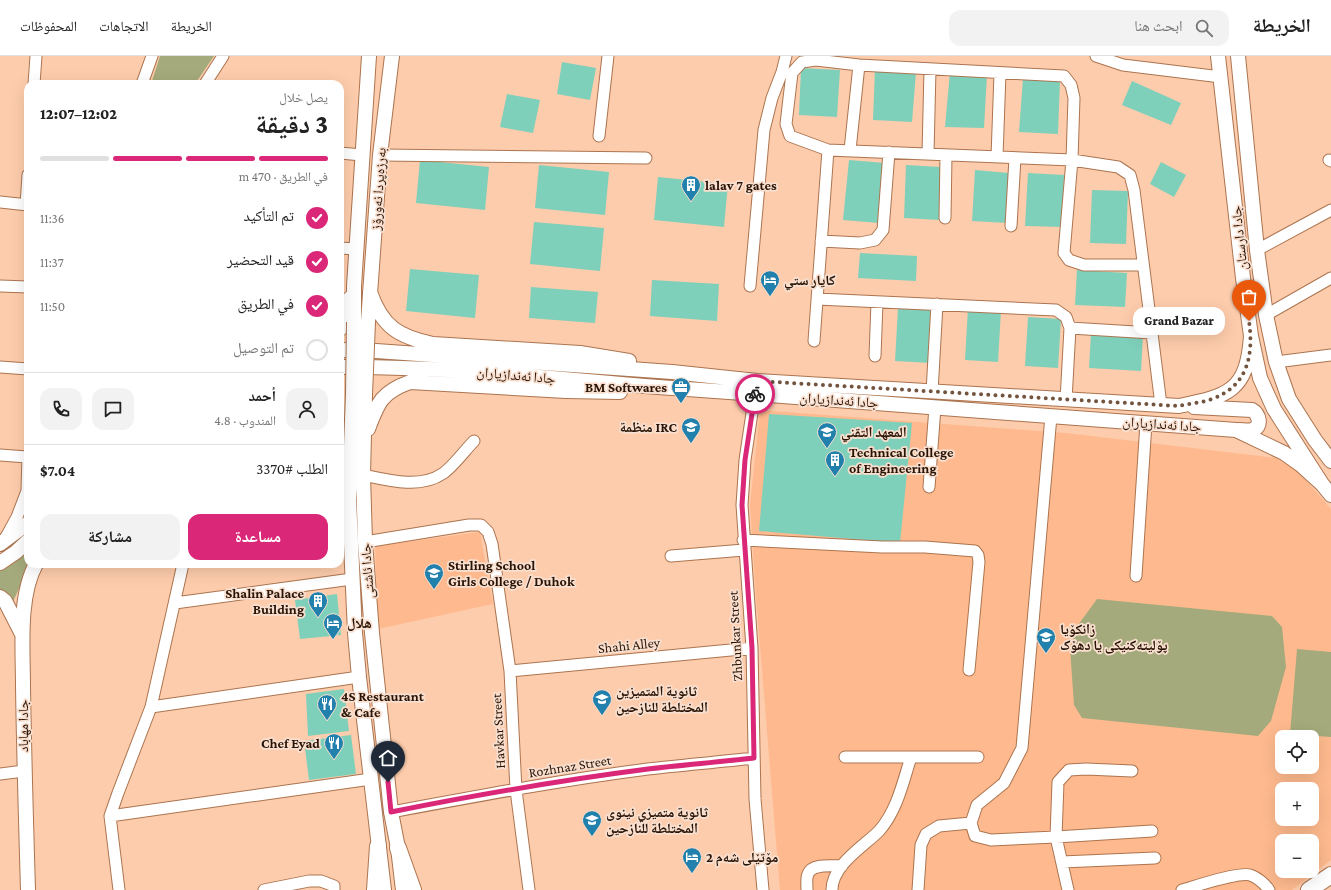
<!DOCTYPE html>
<html lang="ar">
<meta charset="utf-8">
<style>
body{margin:0;font-family:"Crimson Pro","Noto Naskh Arabic",serif;background:#f2f2f2;color:#222;direction:rtl;height:100vh;display:flex;flex-direction:column;font-size:15px;white-space:nowrap}
*{box-sizing:border-box;margin:0}
p{font-size:13px;color:#767676}
.icon{flex:none;width:22px;height:22px;fill:none;stroke:currentColor;stroke-width:2;stroke-linecap:round;stroke-linejoin:round}
.map{position:relative;flex:1;overflow:hidden;direction:ltr}
.side{position:absolute;left:24px;top:24px;width:320px;height:488px;display:flex;flex-direction:column;background:#fff;border-radius:12px;box-shadow:0 4px 16px #0002;direction:rtl}
.side>*{flex:none}
.fabs{position:absolute;left:1275px;top:674px;display:grid;gap:8px}
.fabs a{display:grid;place-items:center;width:44px;height:44px;border-radius:8px;background:#fff;box-shadow:0 4px 16px #0002;font-size:20px}
.pin{position:absolute;display:grid;place-items:center;width:34px;height:34px;color:#fff;margin:-41px -17px;border-radius:50% 50% 50% 0;rotate:-45deg;box-shadow:0 0 4px #0007}
.pin .icon{rotate:45deg}
.courier{position:absolute;display:grid;place-items:center;width:40px;height:40px;margin:-20px;border:3px solid #db2777;border-radius:50%;background:#fff;color:#222;box-shadow:0 1px 5px #0007}
.bubble{position:absolute;height:28px;border-radius:12px;background:#fff;box-shadow:0 4px 16px #0002;font-size:13px;font-weight:800;line-height:28px;text-align:center;direction:rtl}
.summary em{font-style:normal;font-weight:800}
.summary div{display:flex;flex-direction:column-reverse}
.summary{display:flex;align-items:center;justify-content:space-between;height:68px;padding:0 16px}
h1{font-size:26px;font-weight:800;line-height:30px}
.bar{display:grid;grid-template-columns:repeat(4,1fr);gap:6px 4px;align-content:center;height:48px;padding:0 16px}
.bar i{height:5px;border-radius:3px;background:#e0e0e0}
.bar .current{background:#db2777}
.bar p{grid-column:span 4}
.line{display:flex;align-items:center;gap:10px;padding:0 16px;border-top:1px solid #e0e0e0}
.line div{flex:1}
.round{display:grid;place-items:center;flex:none;width:42px;height:42px;border-radius:12px;background:#f2f2f2}
ol{padding:0 16px;list-style:none}
li{display:flex;align-items:center;gap:12px;height:44px}
li p{margin-inline-start:auto}
li .icon{padding:4px;border-radius:50%;background:#db2777;color:#fff;stroke-width:4}
li:last-child{color:#767676}
li i{width:22px;height:22px;border:2px solid #e0e0e0;border-radius:50%}
.button{display:flex;gap:8px;margin-top:auto;padding:8px 16px}
.button a{flex:1;height:46px;border-radius:12px;background:#db2777;color:#fff;font-size:16px;font-weight:800;line-height:46px;text-align:center}
.button a+a{background:#f2f2f2;color:#222}
header{display:flex;align-items:center;gap:24px;box-sizing:border-box;height:56px;padding:0 20px;background:#fff;border-bottom:1px solid #e0e0e0}
header strong{font-size:19px}
nav{display:flex;gap:22px;margin-inline-start:auto;font-size:14px}
.search{width:280px;height:36px;background:#f2f2f2;display:flex;align-items:center;gap:10px;box-sizing:border-box;padding:0 14px;border-radius:12px;color:#767676;font-size:15px}
.map>svg:first-child{display:block}
.built{fill:#feba8e;fill-rule:evenodd}
.green{fill:#a4aa7b}
.building{fill:#7ed0ba}
.lines{fill:none;stroke-linecap:round;stroke-linejoin:round}
.minor-casing{stroke:#ac744f;stroke-width:13}
.major-casing{stroke:#ac744f;stroke-width:16}
.highway-casing{stroke:#ac744f;stroke-width:18}
.minor{stroke:#fff;stroke-width:11}
.major{stroke:#fff;stroke-width:14}
.highway{stroke:#fff;stroke-width:16}
.major-bridge-casing{stroke:#ac744f;stroke-width:16;stroke-linecap:butt}
.major-bridge{stroke:#fff;stroke-width:14}
.done{stroke:#73543f;stroke-width:4;stroke-dasharray:0 7.2}
.route{stroke:#db2777;stroke-width:5}
.labels{text-anchor:middle;dominant-baseline:central;stroke-width:3.5;stroke-linejoin:round;paint-order:stroke}
.poi-label{font-size:14px;font-weight:bold;fill:#291304;stroke:#f8dfcf;text-anchor:start}
.street-label{font-size:14px;fill:#291304;stroke:#f8dfcf}
</style>
<header>
<strong>الخريطة</strong>
<div class="search"><svg class="icon" aria-label="search" viewBox="0 0 24 24"><circle cx="10" cy="10" r="6"/><path d="M15 15l6 6"/></svg>ابحث هنا</div>
<nav><a>الخريطة</a><a>الاتجاهات</a><a>المحفوظات</a></nav>
</header>
<div class="map">
<svg width="1331" height="834" viewBox="0 0 1331 834">
<rect width="100%" height="100%" fill="#fdccac"/>
<path class="built" d="M760 354 1066 377 1276 402 1299 416 1331 453V804L1292 834H780L756 541 750 449ZM1282 681H1312V711H1282ZM1282 733H1312V763H1282ZM1282 785H1312V815H1282Z
M480 476 493 548 378 573 375 490Z"/>
<path class="green" d="M160 0H214L195 28H151Z
M28 493V508H30L12 548 0 533V515Z
M1097 543 1272 560 1282 571 1286 611 1271 665 1258 680 1082 662 1074 649 1070 592 1078 569Z
M1297 593 1331 596V681L1290 678Z"/>
<path class="building" d="M562 6 596 12 590 44 557 38Z
M801 12 840 14 837 61 799 59Z
M875 13 916 16 912 66 873 64Z
M950 16 987 19 984 72 945 71Z
M1023 22 1060 24 1058 78 1019 76Z
M1132 25 1181 47 1171 69 1122 49Z
M507 38 540 44 533 77 500 71Z
M420 104 489 111 485 154 416 147Z
M849 104 885 107 879 167 843 164Z
M1161 106 1186 119 1174 141 1150 128Z
M539 109 609 116 605 159 535 152Z
M906 109 941 111 939 164 904 162Z
M975 114 1009 117 1008 167 972 165Z
M1028 117 1064 119 1062 171 1025 170Z
M658 121 728 128 724 171 654 164Z
M1092 134 1128 135 1126 188 1090 187Z
M534 166 604 172 600 215 530 208Z
M860 197 917 200 916 225 858 222Z
M410 213 479 219 475 262 406 255Z
M1077 214 1127 217 1125 251 1075 249Z
M652 224 719 228 717 265 650 260Z
M531 231 598 236 595 267 529 262Z
M898 252 934 254 931 307 895 305Z
M968 252 1001 254 998 306 965 304Z
M1028 261 1061 263 1058 312 1025 310Z
M1091 277 1143 279 1141 315 1089 312Z
M769 358 912 367 900 487 759 475Z
M337 538 341 579 300 583 295 544Z
M344 633 349 675 308 680 306 638Z
M351 679 356 718 309 724 304 685Z"/>
<g class="lines">
<g class="minor-casing">
<path id="minor" d="M1096 0 1123 9 1221 21
M34 28 36 0
M142 28 152 0
M205 28 223 0
M599 80 608 0
M828 94 790 80 786 68 792 17 802 6 816 4 859 9 1064 20 1071 29 1074 42 1072 104 1064 197 1069 204 1084 209H1143
M850 94 859 9
M340 97 362 99
M928 98 930 13
M380 99 646 102
M997 101 1000 17
M1329 104 1331 105
M0 146 28 149
M26 149 28 119
M945 162 946 99
M1011 170 1015 102
M821 185 860 187 875 184 883 174 889 96
M340 192 356 193
M1257 194 1331 154
M0 230 28 231
M750 230 764 74 772 42 782 16 786 0
M817 243 1056 254 1066 261 1070 272 1066 344
M1266 259 1331 222
M1070 272 1152 277
M814 285 828 94 1072 104 1118 111 1130 119 1134 134 1161 349
M875 300 877 246
M1276 306 1331 299
M0 311 28 313
M756 330 745 404 742 449 752 592 755 743 763 834
M932 336 937 248
M1051 360 1022 692 1004 727 977 749 971 767 975 780 991 784 1056 781 1068 834
M0 399 27 401
M363 419C387 424 420 433 442 418 452 412 465 394 474 385
M340 424 349 423
M929 431 935 351
M5 483 17 461 27 435 28 399
M743 484 882 491H925L975 495 978 499 979 506 969 614
M365 486 469 469H481L488 476 492 488 510 615 516 734 529 834
M671 500 744 494
M1136 520 1146 367
M175 547 352 523
M510 615 752 592
M151 651 359 621
M845 701H978
M1132 715 1086 713 1069 714 1058 726 1056 781 1152 775
M0 718 24 715
M391 756C477 740 562 724 648 713 683 709 719 706 754 702
M110 760 371 723
M1062 806 1155 802
M119 834 110 760 118 737 151 651 183 508
M264 834 309 825H321L334 830V834
M807 834C807 829 806 822 808 818 812 807 833 810 842 810
M832 834C832 809 863 791 879 775 897 755 903 726 911 701
M918 834 921 789 926 778 939 770 971 767
M1182 834C1196 830 1238 816 1250 819 1257 821 1265 828 1269 834"/>
</g>
<g class="major-casing">
<path id="major" d="M1218 0 1243 222 1251 280 1260 322 1274 353 1322 428 1331 439
M1238 0 1257 194 1266 259 1276 306 1289 343 1315 384 1331 405
M370 236C382 271 399 281 433 288L580 297 629 305
M354 266V230L369 0
M368 266 380 99 392 0
M340 273 350 242
M340 294 376 295 672 316 757 325 1179 350C1228 340 1247 336 1251 280
M340 311C451 310 562 324 673 332 861 345 1049 360 1236 374L1284 397 1301 409 1322 428
M353 338 349 443 355 577 359 621 384 834
M365 338 363 419 365 486 372 577 391 756 398 792 403 834
M1194 351 1252 354C1259 358 1263 371 1252 374 1248 375 1243 374 1239 374
M368 373C378 346 382 336 410 326L566 335 620 336
M0 488 28 467
M0 507 16 496 28 485
M0 541 5 545 22 578
M28 834C26 766 24 698 23 630 23 593 18 541 36 508"/>
</g>
<g class="highway-casing">
<path id="highway" d="M398 792 413 834
M375 834 378 790
M1309 834 1331 819"/>
</g>
<use href="#minor" class="minor"/>
<use href="#major" class="major"/>
<use href="#highway" class="highway"/>
<g class="major-bridge-casing">
<path id="major-bridge" d="M353 338 354 266
M365 338 368 266"/>
</g>
<use href="#major-bridge" class="major-bridge"/>
</g>
<g class="lines">
<path class="done" d="M755 338 757 325 1178 350C1188 348 1199 347 1209 344 1247 332 1254 301 1249 265"/>
<path class="route" d="M388 726 391 756C476 739 562 724 648 713 683 709 719 706 754 702L752 592 742 449 745 404 755 338"/>
</g>
<defs>
<g id="building-pin" transform="scale(1)"><path d="M0 17L-7.5 6A9.5 9.5 0 1 1 7.5 6Z" fill="#2180ac" stroke="#f8dfcf"/><path d="M-4-6H4V6H1V3H-1V6H-4ZM-2.5-4.3h1.7v1.8h-1.7ZM.8-4.3h1.7v1.8H.8ZM-2.5-1h1.7V.8h-1.7ZM.8-1h1.7V.8H.8Z" fill="#fff"/></g>
<g id="hotel-pin" transform="scale(1)"><path d="M0 17L-7.5 6A9.5 9.5 0 1 1 7.5 6Z" fill="#2180ac" stroke="#f8dfcf"/><path d="M-6-4.5h1.5V1H6V5H4.5V3h-9V5H-6ZM-4 0a1.8 1.8 0 1 1 3.6 0ZM.5 0V-2.5h3Q6-2.5 6 0Z" fill="#fff"/></g>
<g id="office-pin" transform="scale(1)"><path d="M0 17L-7.5 6A9.5 9.5 0 1 1 7.5 6Z" fill="#2180ac" stroke="#f8dfcf"/><path d="M-6-3h4V-5.5h4V-3h4V5H-6ZM-1-4.5V-3h2v-1.5ZM-6 0V1H6V0Z" fill="#fff"/></g>
<g id="school-pin" transform="scale(1)"><path d="M0 17L-7.5 6A9.5 9.5 0 1 1 7.5 6Z" fill="#2180ac" stroke="#f8dfcf"/><path d="M0-5L7-2L0 1L-7-2ZM-4 1L0 2.5L4 1V4Q0 6-4 4Z" fill="#fff"/></g>
<g id="university-pin" transform="scale(1)"><path d="M0 17L-7.5 6A9.5 9.5 0 1 1 7.5 6Z" fill="#2180ac" stroke="#f8dfcf"/><path d="M0-5L7-2L0 1L-7-2ZM-4 1L0 2.5L4 1V4Q0 6-4 4Z" fill="#fff"/></g>
<g id="restaurant-pin" transform="scale(1)"><path d="M0 17L-7.5 6A9.5 9.5 0 1 1 7.5 6Z" fill="#2180ac" stroke="#f8dfcf"/><path d="M-5-6h1v4h1v-4h1v4h1v-4h1v5L-1.5 .5V6h-2V.5L-5-1ZM5-6V6H3V1.5H1.5Q1.5-4 5-6Z" fill="#fff"/></g>
</defs>
<g fill-rule="evenodd">
<use href="#building-pin" x="691" y="129"/>
<use href="#hotel-pin" x="770" y="224"/>
<use href="#office-pin" x="681" y="331"/>
<use href="#school-pin" x="691" y="371"/>
<use href="#university-pin" x="827" y="376"/>
<use href="#building-pin" x="835" y="404"/>
<use href="#school-pin" x="434" y="517"/>
<use href="#building-pin" x="318" y="545"/>
<use href="#hotel-pin" x="333" y="567"/>
<use href="#university-pin" x="1046" y="581"/>
<use href="#school-pin" x="602" y="643"/>
<use href="#restaurant-pin" x="327" y="648"/>
<use href="#restaurant-pin" x="334" y="687"/>
<use href="#school-pin" x="592" y="764"/>
<use href="#hotel-pin" x="692" y="801"/>
</g>
<g class="labels">
<g class="poi-label">
<text x="705" y="129">lalav 7 gates</text>
<text x="784" y="224">كايار ستي</text>
<text x="667" y="331" text-anchor="end">BM Softwares</text>
<text x="677" y="371" text-anchor="end">منظمة IRC</text>
<text x="841" y="376">المعهد التقني</text>
<text x="849" y="396">Technical College<tspan x="849" dy="16">of Engineering</tspan></text>
<text x="448" y="509">Stirling School<tspan x="448" dy="16">Girls College / Duhok</tspan></text>
<text x="304" y="537" text-anchor="end">Shalin Palace<tspan x="304" dy="16">Building</tspan></text>
<text x="347" y="567">هلال</text>
<text x="1060" y="573">زانکۆیا<tspan x="1060" dy="16">پۆلیتەکنیکی یا دهۆک</tspan></text>
<text x="616" y="635">ثانوية المتميزين<tspan x="616" dy="16">المختلطة للنازحين</tspan></text>
<text x="341" y="640">4S Restaurant<tspan x="341" dy="16">&amp; Cafe</tspan></text>
<text x="320" y="687" text-anchor="end">Chef Eyad</text>
<text x="606" y="756">ثانوية متميزي نينوى<tspan x="606" dy="16">المختلطة للنازحين</tspan></text>
<text x="706" y="801">مۆتێلی شەم 2</text>
</g>
<g class="street-label">
<text transform="translate(378 133) rotate(-86)">بەرزەپردا نەورۆز</text>
<text transform="translate(1239 182) rotate(-96)">جادا دارستان</text>
<text transform="translate(516 319) rotate(5)">جادا ئەندازیاران</text>
<text transform="translate(839 344) rotate(4)">جادا ئەندازیاران</text>
<text transform="translate(1162 368) rotate(4)">جادا ئەندازیاران</text>
<text transform="translate(367 515) rotate(-94)">جادا ئاشتی</text>
<text transform="translate(735 580) rotate(-93)">Zhbunkar Street</text>
<text transform="translate(629 589) rotate(-6)">Shahi Alley</text>
<text transform="translate(23 670) rotate(-90)">جادا مهاباد</text>
<text transform="translate(498 675) rotate(-93)">Havkar Street</text>
<text transform="translate(570 710) rotate(-9)">Rozhnaz Street</text>
</g>
</g>
</svg>
<div class="fabs">
<a><svg class="icon" aria-label="locate" viewBox="0 0 24 24"><circle cx="12" cy="12" r="6"/><path d="M12 2v4M12 18v4M2 12h4M18 12h4"/></svg></a>
<a>+</a>
<a>−</a>
</div>
<div class="pin" style="left:1249px;top:265px;background:#ea580c"><svg class="icon" aria-label="bag" viewBox="0 0 24 24"><path d="M5 8h14l-1 12H6zM9 8a3 3 0 0 1 6 0"/></svg></div>
<div class="pin" style="left:388px;top:726px;background:#1f2937"><svg class="icon" aria-label="home" viewBox="0 0 24 24"><path d="M3 11l9-7 9 7M6 9v11h12V9"/></svg></div>
<div class="courier" style="left:755px;top:338px"><svg class="icon" aria-label="bike" viewBox="0 0 24 24"><circle cx="6" cy="16" r="4"/><circle cx="18" cy="16" r="4"/><path d="M6 16l4-8h5l3 8M10 8l3 8H6M13 5h3"/></svg></div>
<div class="bubble" style="left:1133px;top:251px;width:92px">Grand Bazar</div>
<section class="side">
<div class="summary"><div><h1>3 دقيقة</h1><p>يصل خلال</p></div><em>12:02–12:07</em></div>
<div class="bar"><i class="current"></i><i class="current"></i><i class="current"></i><i></i><p>في الطريق · 470 m</p></div>
<ol>
<li><svg class="icon" aria-label="check" viewBox="0 0 24 24"><path d="M5 12l5 5 9-10"/></svg>تم التأكيد<p>11:36</p></li>
<li><svg class="icon" aria-label="check" viewBox="0 0 24 24"><path d="M5 12l5 5 9-10"/></svg>قيد التحضير<p>11:37</p></li>
<li><svg class="icon" aria-label="check" viewBox="0 0 24 24"><path d="M5 12l5 5 9-10"/></svg>في الطريق<p>11:50</p></li>
<li><i></i>تم التوصيل</li>
</ol>
<div class="line" style="height:72px"><a class="round"><svg class="icon" aria-label="person" viewBox="0 0 24 24"><circle cx="12" cy="8" r="4"/><path d="M4 21q1-7 8-7t8 7"/></svg></a><div><b>أحمد</b><p>المندوب · 4.8</p></div><a class="round"><svg class="icon" aria-label="chat" viewBox="0 0 24 24"><path d="M4 5h16v11H9l-5 4z"/></svg></a><a class="round"><svg class="icon" aria-label="phone" viewBox="0 0 24 24"><path d="M5 4h4l2 5-3 2q2 4 5 5l2-3 5 2v4C11 20 4 13 5 4z"/></svg></a></div>
<div class="line" style="height:52px"><div>الطلب #3370</div><b>$7.04</b></div>
<div class="button"><a>مساعدة</a><a>مشاركة</a></div>
</section>
</div>
